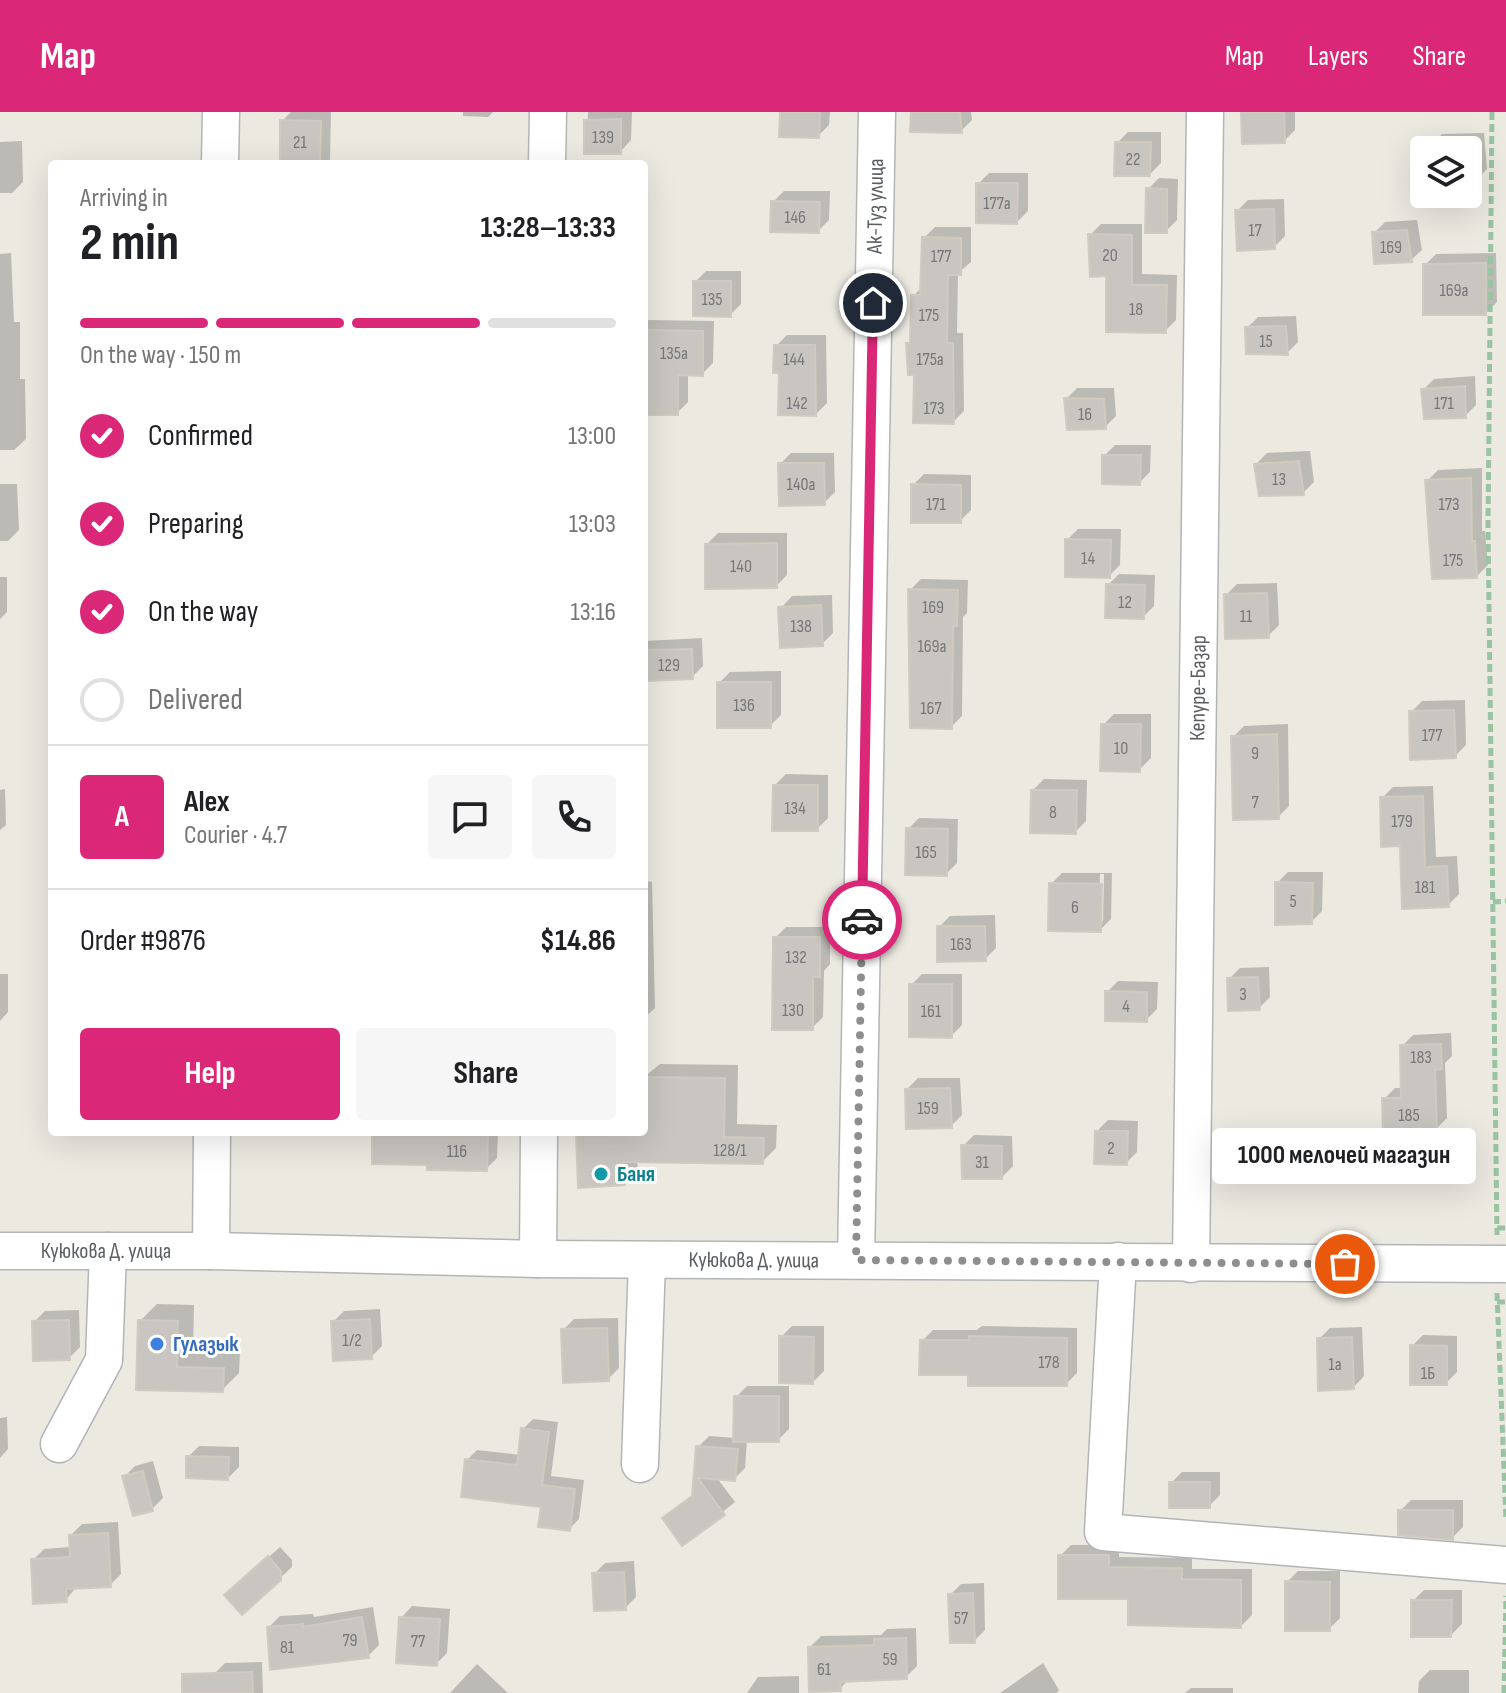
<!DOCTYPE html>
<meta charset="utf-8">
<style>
body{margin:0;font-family:"Sofia Sans Condensed",sans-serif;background:#f6f6f6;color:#202124;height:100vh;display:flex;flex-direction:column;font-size:30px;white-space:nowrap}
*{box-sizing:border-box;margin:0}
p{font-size:26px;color:#757577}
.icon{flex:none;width:44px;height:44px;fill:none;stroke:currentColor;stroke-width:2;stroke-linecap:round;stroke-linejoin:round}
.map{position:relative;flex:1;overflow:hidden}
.details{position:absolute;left:48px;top:48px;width:600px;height:976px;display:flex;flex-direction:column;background:#fff;border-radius:8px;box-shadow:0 8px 32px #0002}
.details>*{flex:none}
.controls{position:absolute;left:1410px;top:24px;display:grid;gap:16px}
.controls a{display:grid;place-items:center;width:72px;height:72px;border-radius:8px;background:#fff;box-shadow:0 8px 32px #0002;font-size:40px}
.pin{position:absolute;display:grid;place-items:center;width:68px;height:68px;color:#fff;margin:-34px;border:4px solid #fff;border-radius:50%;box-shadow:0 2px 8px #0007}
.courier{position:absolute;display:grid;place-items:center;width:80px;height:80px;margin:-40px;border:6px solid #db2777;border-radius:50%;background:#fff;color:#222;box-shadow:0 2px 10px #0007}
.bubble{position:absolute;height:56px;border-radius:8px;background:#fff;box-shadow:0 8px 32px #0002;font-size:26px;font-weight:700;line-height:56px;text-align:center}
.summary em{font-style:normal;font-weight:700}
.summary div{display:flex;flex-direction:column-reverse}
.summary{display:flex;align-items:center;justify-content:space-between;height:136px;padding:0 32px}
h1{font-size:52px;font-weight:700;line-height:60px}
.bar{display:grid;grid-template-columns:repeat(4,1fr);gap:12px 8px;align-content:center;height:96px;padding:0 32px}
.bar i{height:10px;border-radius:6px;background:#e0e0e0}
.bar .current{background:#db2777}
.bar p{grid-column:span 4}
.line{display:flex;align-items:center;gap:20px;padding:0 32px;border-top:2px solid #e0e0e0}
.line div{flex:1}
.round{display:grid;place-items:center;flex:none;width:84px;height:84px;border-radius:8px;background:#f6f6f6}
ol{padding:0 32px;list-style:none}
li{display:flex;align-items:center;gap:24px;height:88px}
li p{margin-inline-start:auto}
li .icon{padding:8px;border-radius:50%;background:#db2777;color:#fff;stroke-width:4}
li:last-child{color:#757577}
li i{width:44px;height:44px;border:4px solid #e0e0e0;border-radius:50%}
.button{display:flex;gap:16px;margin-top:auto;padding:16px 32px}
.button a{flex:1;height:92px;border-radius:8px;background:#db2777;color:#fff;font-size:32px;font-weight:700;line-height:92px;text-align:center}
.button a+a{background:#f6f6f6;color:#202124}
header{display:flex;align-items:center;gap:48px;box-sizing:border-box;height:112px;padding:0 40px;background:#db2777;color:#fff}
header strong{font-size:38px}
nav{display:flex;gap:44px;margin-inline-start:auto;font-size:28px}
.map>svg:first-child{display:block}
.shadow{fill:#0003;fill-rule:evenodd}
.building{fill:#c9c5c0;stroke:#d0cac0;stroke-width:2}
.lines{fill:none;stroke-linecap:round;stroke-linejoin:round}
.minor-casing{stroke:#b2b5b8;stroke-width:39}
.path{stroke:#99c3a2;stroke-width:5;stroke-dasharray:8 4;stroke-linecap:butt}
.minor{stroke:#fff;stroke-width:36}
.done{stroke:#8d8f8e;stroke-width:8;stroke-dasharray:0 14.4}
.route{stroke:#db2777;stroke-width:10}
.culture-dot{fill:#0f9aa8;stroke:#fff;stroke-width:3}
.shop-dot{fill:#3f7fe0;stroke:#fff;stroke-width:3}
.labels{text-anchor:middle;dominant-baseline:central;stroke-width:6;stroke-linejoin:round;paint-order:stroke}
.number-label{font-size:18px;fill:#767879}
.street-label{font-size:22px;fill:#5a5e61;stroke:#fff}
.culture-label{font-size:22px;font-weight:bold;fill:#0d838f;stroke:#fff;text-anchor:start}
.shop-label{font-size:22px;font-weight:bold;fill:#366cbe;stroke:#fff;text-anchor:start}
</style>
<header>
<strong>Map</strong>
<nav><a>Map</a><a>Layers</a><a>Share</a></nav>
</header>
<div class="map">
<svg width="1506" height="1581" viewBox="0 0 1506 1581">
<rect width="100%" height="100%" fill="#ece9e1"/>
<path class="shadow" d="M291 0H331L330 49 327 52H282V9Z
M463 0H493L488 5 463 4Z
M588 0H632L631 28 620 40H586Z
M782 0H830L829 13 818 24Z
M913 0H971L972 8 961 19Z
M1243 0H1295V18L1284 29Z
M1128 20H1161V51L1150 62 1117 31Z
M1484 21 1487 57 1476 68H1468V38H1431V33L1442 22Z
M22 29 23 70 12 81H0V30Z
M989 61H1028V99L1017 110 978 72Z
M1159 66 1178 67 1177 108 1166 119 1148 77Z
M784 79H830L829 108 818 119 773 90Z
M1284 87 1285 124 1274 135 1237 99 1248 88Z
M1417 108 1422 138 1411 148 1374 121 1385 110Z
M1101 112H1142V162L1177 163 1176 208 1165 219 1090 123Z
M935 115H971V150L958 161 957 221H963L964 299 953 310 908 232 912 228 913 184 922 175 924 126Z
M11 141 14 210H20V267H25L26 327 14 338H0V142Z
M1496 141 1497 190 1486 201 1425 153 1436 142Z
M706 159H741V192L730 203 695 170Z
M1296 204 1298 230 1287 241 1247 216 1258 205Z
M648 208 714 209 713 251 702 262 688 261V290L677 301H644V212Z
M787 223H826L827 291 816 302 781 259 776 234Z
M1475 264 1476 293 1465 304 1423 278 1434 267Z
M1077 276H1114L1116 304 1105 315 1066 287Z
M1115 333H1151L1150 360 1139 371 1104 344Z
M1310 339 1314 370 1303 381 1256 352 1267 341Z
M791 341H834L835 380 824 391 780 352Z
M1482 356V419H1485L1488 453 1477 464 1427 369 1438 358Z
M924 362 971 363V398L960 409 913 373Z
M0 372H17L19 418 8 429H0Z
M1078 417H1121L1120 453 1109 464 1067 428Z
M718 421H787V463L776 474 707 432Z
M1119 462 1155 463 1154 494 1143 505 1108 473Z
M0 465H7V500L0 507Z
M921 467 968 468 967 501 963 505 962 604 951 615 910 478Z
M1277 471 1279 513 1268 524 1226 483 1237 472Z
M832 483 833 521 822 532 781 496 792 484Z
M702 526 703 554 692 565 644 567V529Z
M781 559V603L770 614 719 571 730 560Z
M1465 588 1466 633 1455 644 1411 600 1422 589Z
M1114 602H1151V646L1140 657 1103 613Z
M1288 612 1289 694 1278 705 1233 625 1244 614Z
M786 662 828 663V706L817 717 775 673Z
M1044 667 1087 668 1086 709 1075 720 1033 678Z
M1433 674 1436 745 1457 744 1459 782 1448 793 1402 732 1382 686 1393 675Z
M5 677 6 713 0 718V678Z
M919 706 958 707 957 751 946 762 908 717Z
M644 710 645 769 652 770 655 896 644 906Z
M1288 760H1323L1322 799 1311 810 1277 771Z
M1062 761H1112L1111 807 1100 818 1051 772ZM1100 762H1104L1103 809H1099Z
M995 803 996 836 985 847 939 815 950 804Z
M786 815H830V852L824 859 823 905 812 916 775 826Z
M1269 855 1270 885 1259 896 1229 867 1240 856Z
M0 862H8V900L0 909Z
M922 862H962V913L951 924 911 873Z
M1118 869 1158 870 1157 897 1146 908 1107 880Z
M1451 921 1452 944 1445 951 1447 1006 1436 1017 1384 987 1395 976H1403L1402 934 1413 923Z
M660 952 738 953 737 1012 777 1013 776 1036 762 1050 637 1049 638 1057 624 1071 578 1020H644V965Z
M918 966H960L962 1003 951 1014 907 977Z
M1108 1008 1138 1009 1137 1040 1126 1051 1097 1019Z
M374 1020H498L497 1046 486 1057 430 1051Z
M974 1023 1012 1024 1013 1054 1002 1065 963 1034Z
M157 1192 194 1193 193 1239 240 1240 239 1261 222 1278 138 1276 140 1209Z
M380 1197 382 1234 371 1245 333 1210 344 1199Z
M79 1198 80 1235 69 1246 34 1210 45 1199Z
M618 1206 619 1256 608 1267 563 1218 574 1207Z
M792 1214H824V1259L813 1270 781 1225Z
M982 1214 1077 1216V1261L1066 1272 970 1261 922 1229 933 1218H977Z
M1362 1215 1364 1264 1353 1276 1319 1227 1330 1216Z
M1423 1223 1457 1224V1260L1446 1271 1412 1234Z
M747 1274H789V1317L778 1328H747L745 1356 734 1367 717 1366 735 1390 683 1432 664 1407 694 1382 698 1335 709 1324 735 1326 736 1285Z
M7 1305 8 1337 0 1346V1306Z
M533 1307 558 1310 551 1364 584 1368 579 1407 569 1417 543 1394 467 1348 477 1338 520 1343 523 1317Z
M199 1334 239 1335V1355L228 1366 188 1345Z
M153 1349 163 1386 152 1397 124 1365 135 1354Z
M1182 1360H1220V1383L1209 1394 1171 1371Z
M1411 1388H1463V1415L1452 1426 1400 1399Z
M118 1410 121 1462 110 1473 77 1474 66 1488 33 1448 44 1437 71 1435V1423L82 1412Z
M1071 1433H1119V1445L1192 1446V1457H1252V1503L1241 1514 1130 1485 1060 1444Z
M280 1435 292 1448V1455L280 1466 238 1472Z
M634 1449 636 1485 625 1496 594 1462 605 1451Z
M1298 1459H1340V1506L1329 1517 1287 1470Z
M984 1471 985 1518 974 1529 950 1483 961 1472Z
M1424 1478H1462V1512L1451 1523 1413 1489Z
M412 1494 450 1497 447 1541 436 1552 401 1506Z
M373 1495 379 1533 368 1544 269 1515 280 1504 313 1502 314 1505Z
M916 1516 917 1554 906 1565 849 1567 840 1577 810 1535 821 1524 881 1523 887 1517Z
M262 1550 263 1581H214V1562L225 1551Z
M1043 1551 1059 1578 1057 1581H1000Z
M477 1552 508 1581H450Z
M1430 1558H1469V1581H1418L1419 1569Z
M799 1564V1581H747L758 1565Z
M1191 1576H1233V1581H1185Z"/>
<path class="building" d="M780 0H820L819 26 779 25Z
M911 0H960L962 21 910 20Z
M1241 0H1284L1285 31 1242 32Z
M621 7V42H584V8Z
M280 8 321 9 320 52H280Z
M1115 30H1151L1150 64H1114Z
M976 71H1018L1017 112 976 111Z
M1146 76 1167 77V121H1145Z
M771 89 820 90 819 121 770 120Z
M1274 97 1275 137 1237 139 1235 98Z
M1407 118 1412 150 1374 152 1372 120Z
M1088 122 1132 123V173H1167L1166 221 1106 220V164L1090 165Z
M922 125 961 126V163H948L947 231H953L954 312 913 311 914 263H908L906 231H910L911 183H920Z
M1486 151V203H1423V152Z
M693 169H731V205L693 204Z
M1286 214 1288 243 1246 242 1245 215Z
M644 218 703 219V264L678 263V303H644Z
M774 233H815L816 304 778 303 779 261H773Z
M1465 274 1466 306 1424 307 1421 277Z
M1064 286 1104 287 1106 317 1067 318Z
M1102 343H1141L1140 373 1102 372Z
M1299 349 1304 383 1259 384 1254 352Z
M778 351H824L825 393 779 394Z
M1471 366 1472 429H1475L1477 466 1432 467 1425 368Z
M911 372 961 373V411H911Z
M1065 427 1111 428 1110 466 1065 465Z
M777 431V476L705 477V432Z
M1106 472 1145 473 1144 507 1105 506Z
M908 477 958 478 957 514H953L952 617 910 616Z
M1267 481 1269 526 1225 527 1224 482Z
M821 493 823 534 780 536 778 495Z
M692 537 693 567 646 569 645 538Z
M717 570H771V616H717Z
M1454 598 1456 646 1410 648 1409 599Z
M1101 612H1141L1140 660 1100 659Z
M1277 622 1279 707 1233 708 1231 624Z
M773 673H818V719H772Z
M1031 678H1077L1076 722 1030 721Z
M1423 684 1425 755 1447 754 1449 795 1402 797 1400 734 1381 735 1380 685Z
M906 716 948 717 947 764 905 763Z
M1275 770 1313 771 1312 812 1275 813Z
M1049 771 1102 772 1101 820 1048 819Z
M937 814H985L986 849 937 850Z
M773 825H820V865H813V918H772Z
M1258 865 1260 898 1228 899 1227 866Z
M909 872H952V926L909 925Z
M1105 879 1147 880V910L1105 909Z
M1441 932 1442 957 1435 958 1437 1019 1383 1021 1382 986H1401L1400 933Z
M644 965 725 966 724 1025 764 1026 763 1052 623 1050 625 1073 578 1076 576 1020H644Z
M950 976 952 1016 906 1017 905 977Z
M1095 1019H1128L1127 1053 1094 1052Z
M372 1020H488L487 1059 427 1058V1053L372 1052Z
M961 1033 1002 1034V1067H962Z
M370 1207 372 1247 333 1249 331 1209Z
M69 1208 70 1248 33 1249 32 1209Z
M138 1208 178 1209 177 1255 224 1256 223 1280 136 1278Z
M607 1216 609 1269 563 1271 561 1217Z
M779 1224 814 1225 813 1272 779 1271Z
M969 1224 1067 1226V1274H968V1263H919L920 1228H969Z
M1352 1225 1354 1277 1318 1279 1317 1226Z
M1410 1233 1447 1234V1273H1410Z
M734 1284H779V1330H733Z
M521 1316 549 1320 542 1373 575 1377 570 1419 538 1415 541 1395 461 1385 465 1347 517 1353Z
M696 1334 738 1337 735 1369 698 1366 725 1403 682 1434 662 1406 692 1384Z
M186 1344 229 1345 228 1368 186 1366Z
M143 1359 153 1399 133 1404 122 1364Z
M1169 1370H1210V1396H1169Z
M1398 1398H1453V1428L1398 1423Z
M108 1421 111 1475 66 1477 67 1490 33 1492 31 1447 70 1445 69 1423Z
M1058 1443H1109V1455L1182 1456V1467L1241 1468V1516L1128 1513V1487H1058Z
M268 1444 281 1459V1468L242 1503 224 1483Z
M624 1460 626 1498 594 1499 592 1461Z
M1285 1469 1330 1470V1519H1285Z
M973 1481 975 1531H950L948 1482Z
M1411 1488H1452L1451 1525H1411Z
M362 1505 369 1546 270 1558 267 1515 303 1512V1515Z
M399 1505 440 1507 437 1554 396 1551Z
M906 1526 907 1567 840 1570 841 1579 809 1580 808 1535 874 1533V1527Z
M252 1560 253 1581H182V1562Z"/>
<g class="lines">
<g class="minor-casing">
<g id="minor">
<path d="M220 52 221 0"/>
<path d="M547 52 548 0"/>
<path id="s1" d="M0 1139H211L538 1147 1506 1152"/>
<path d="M211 1139 212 1020"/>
<path d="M538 1147 539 1020"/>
<path id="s2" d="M856 1148 877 0"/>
<path d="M1118 1149 1103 1420 1506 1453"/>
<path id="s3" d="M1191 1152 1205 0"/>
<path d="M59 1332 104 1248 108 1139"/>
<path d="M640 1352 647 1148"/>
</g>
</g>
<path class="path" d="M1492 0 1488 415 1497 1123
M1493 790 1506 789
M1497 1116H1506
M1497 1181 1506 1408
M1497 1190H1506
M1504 1581 1506 1484"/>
<use href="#minor" class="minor"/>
</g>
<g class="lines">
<path class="done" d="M862 808 856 1148 1345 1152"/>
<path class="route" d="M862 808 873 191"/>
</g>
<circle class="culture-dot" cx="601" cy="1062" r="8"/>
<circle class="shop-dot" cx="157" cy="1232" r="8"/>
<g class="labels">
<g class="number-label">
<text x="603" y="25">139</text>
<text x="300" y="30">21</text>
<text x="1133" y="47">22</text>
<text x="997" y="91">177а</text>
<text x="795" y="105">146</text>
<text x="1255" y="118">17</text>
<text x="1391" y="135">169</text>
<text x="1110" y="143">20</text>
<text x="941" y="144">177</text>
<text x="1454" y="178">169а</text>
<text x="712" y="187">135</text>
<text x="1136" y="197">18</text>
<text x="929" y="203">175</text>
<text x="1266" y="229">15</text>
<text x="674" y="241">135а</text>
<text x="794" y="247">144</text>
<text x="930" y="247">175а</text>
<text x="797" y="291">142</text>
<text x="1444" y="291">171</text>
<text x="934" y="296">173</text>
<text x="1085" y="302">16</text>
<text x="1279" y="367">13</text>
<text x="801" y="372">140а</text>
<text x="936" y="392">171</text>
<text x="1449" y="392">173</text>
<text x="1088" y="446">14</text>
<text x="1453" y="448">175</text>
<text x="741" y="454">140</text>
<text x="1125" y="490">12</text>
<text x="933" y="495">169</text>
<text x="1246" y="504">11</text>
<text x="801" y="514">138</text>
<text x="932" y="534">169а</text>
<text x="669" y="553">129</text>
<text x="744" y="593">136</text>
<text x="931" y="596">167</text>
<text x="1432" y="623">177</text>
<text x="1121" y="636">10</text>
<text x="1255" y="641">9</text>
<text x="1255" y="690">7</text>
<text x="795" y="696">134</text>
<text x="1053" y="700">8</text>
<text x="1402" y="709">179</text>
<text x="926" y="740">165</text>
<text x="1425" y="775">181</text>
<text x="1293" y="789">5</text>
<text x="1075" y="795">6</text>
<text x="961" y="832">163</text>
<text x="796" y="845">132</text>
<text x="1243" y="882">3</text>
<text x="1126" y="894">4</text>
<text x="793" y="898">130</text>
<text x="931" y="899">161</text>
<text x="1421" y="945">183</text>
<text x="928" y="996">159</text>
<text x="1409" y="1003">185</text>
<text x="1111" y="1036">2</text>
<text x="730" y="1038">128/1</text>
<text x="457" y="1039">116</text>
<text x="982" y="1050">31</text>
<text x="352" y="1228">1/2</text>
<text x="1049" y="1250">178</text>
<text x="1335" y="1252">1а</text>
<text x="1428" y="1261">1Б</text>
<text x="961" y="1506">57</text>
<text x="350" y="1528">79</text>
<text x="418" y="1529">77</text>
<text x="287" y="1535">81</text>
<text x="890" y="1547">59</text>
<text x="824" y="1557">61</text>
</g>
<g class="street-label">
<text stroke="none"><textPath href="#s2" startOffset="1054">Ак-Туз улица</textPath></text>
<text stroke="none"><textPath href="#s3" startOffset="576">Кепуре-Базар</textPath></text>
<text stroke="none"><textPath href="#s1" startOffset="106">Куюкова Д. улица</textPath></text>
<text stroke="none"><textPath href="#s1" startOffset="754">Куюкова Д. улица</textPath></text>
</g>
<g class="culture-label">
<text x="617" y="1062">Баня</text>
</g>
<g class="shop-label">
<text x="173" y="1232">Гулазык</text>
</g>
</g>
</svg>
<div class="controls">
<a><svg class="icon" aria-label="layers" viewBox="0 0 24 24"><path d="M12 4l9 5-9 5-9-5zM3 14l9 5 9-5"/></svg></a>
</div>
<div class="pin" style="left:1345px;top:1152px;background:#ea580c"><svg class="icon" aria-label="bag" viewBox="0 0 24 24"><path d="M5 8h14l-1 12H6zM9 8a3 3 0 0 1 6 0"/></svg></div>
<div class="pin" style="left:873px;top:191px;background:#1f2937"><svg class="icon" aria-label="home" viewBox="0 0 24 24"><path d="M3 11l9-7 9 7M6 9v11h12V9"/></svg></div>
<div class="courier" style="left:862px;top:808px"><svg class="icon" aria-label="car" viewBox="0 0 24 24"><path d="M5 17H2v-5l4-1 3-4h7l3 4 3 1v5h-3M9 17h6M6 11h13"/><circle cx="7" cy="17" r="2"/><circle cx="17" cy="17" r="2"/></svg></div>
<div class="bubble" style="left:1212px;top:1016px;width:264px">1000 мелочей магазин</div>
<section class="details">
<div class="summary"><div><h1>2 min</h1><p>Arriving in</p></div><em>13:28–13:33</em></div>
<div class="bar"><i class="current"></i><i class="current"></i><i class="current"></i><i></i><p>On the way · 150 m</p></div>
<ol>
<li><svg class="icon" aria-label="check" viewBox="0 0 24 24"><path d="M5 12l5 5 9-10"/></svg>Confirmed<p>13:00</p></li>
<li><svg class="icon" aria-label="check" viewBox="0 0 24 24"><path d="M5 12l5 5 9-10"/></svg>Preparing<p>13:03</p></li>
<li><svg class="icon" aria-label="check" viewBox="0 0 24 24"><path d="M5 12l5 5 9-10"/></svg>On the way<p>13:16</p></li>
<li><i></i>Delivered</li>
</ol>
<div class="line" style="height:144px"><b class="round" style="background:#db2777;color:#fff">A</b><div><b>Alex</b><p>Courier · 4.7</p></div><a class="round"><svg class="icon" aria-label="chat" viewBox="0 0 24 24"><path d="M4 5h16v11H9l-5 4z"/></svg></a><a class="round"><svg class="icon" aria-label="phone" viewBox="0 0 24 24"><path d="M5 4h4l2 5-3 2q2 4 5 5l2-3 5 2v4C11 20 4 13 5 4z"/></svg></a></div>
<div class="line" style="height:104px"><div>Order #9876</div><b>$14.86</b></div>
<div class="button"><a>Help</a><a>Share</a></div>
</section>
</div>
